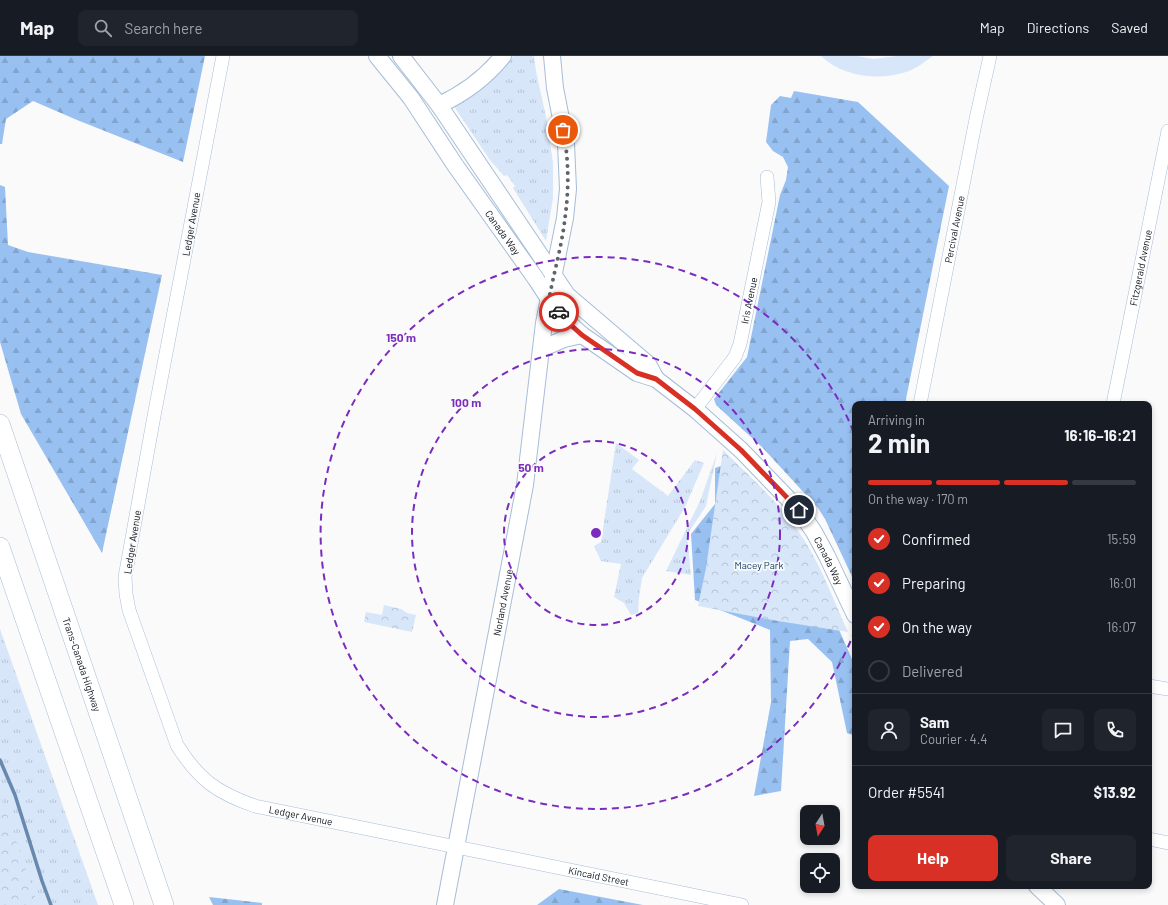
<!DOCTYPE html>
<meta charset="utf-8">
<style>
body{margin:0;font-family:Barlow,sans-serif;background:#20242c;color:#f1f3f6;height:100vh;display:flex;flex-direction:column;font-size:15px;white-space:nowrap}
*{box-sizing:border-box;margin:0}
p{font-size:13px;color:#9ea1a6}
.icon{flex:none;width:22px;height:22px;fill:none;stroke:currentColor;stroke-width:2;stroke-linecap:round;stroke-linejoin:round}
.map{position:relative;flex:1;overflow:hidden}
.drawer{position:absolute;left:852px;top:345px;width:300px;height:488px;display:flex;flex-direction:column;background:#171b24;border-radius:8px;box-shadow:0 2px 6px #0003}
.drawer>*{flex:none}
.needle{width:26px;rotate:191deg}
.tools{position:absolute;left:800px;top:749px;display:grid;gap:8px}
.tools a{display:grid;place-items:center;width:40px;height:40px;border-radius:8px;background:#171b24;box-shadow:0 2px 6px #0003;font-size:20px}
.pin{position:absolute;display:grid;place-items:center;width:34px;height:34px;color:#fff;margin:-17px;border:2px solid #fff;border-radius:50%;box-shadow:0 1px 4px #0007}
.courier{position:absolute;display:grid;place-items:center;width:40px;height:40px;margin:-20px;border:3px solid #d93025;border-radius:50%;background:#fff;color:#222;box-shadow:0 1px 5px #0007}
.overview em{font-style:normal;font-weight:700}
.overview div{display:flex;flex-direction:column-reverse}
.overview{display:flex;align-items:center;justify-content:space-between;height:68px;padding:0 16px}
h1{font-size:26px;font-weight:700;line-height:30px}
.bar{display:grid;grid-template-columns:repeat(4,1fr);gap:6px 4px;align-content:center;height:48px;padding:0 16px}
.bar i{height:5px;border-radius:3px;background:#363941}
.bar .selected{background:#d93025}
.bar p{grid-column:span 4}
.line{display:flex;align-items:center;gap:10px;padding:0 16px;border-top:1px solid #363941}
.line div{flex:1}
.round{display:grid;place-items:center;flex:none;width:42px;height:42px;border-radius:8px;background:#20242c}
ol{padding:0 16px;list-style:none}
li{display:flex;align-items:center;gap:12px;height:44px}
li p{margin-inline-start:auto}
li .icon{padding:4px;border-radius:50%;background:#d93025;color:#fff;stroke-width:4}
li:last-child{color:#9ea1a6}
li i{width:22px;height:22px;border:2px solid #363941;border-radius:50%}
.cta{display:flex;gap:8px;margin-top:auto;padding:8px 16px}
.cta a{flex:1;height:46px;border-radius:8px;background:#d93025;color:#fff;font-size:16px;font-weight:700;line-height:46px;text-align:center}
.cta a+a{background:#20242c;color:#f1f3f6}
header{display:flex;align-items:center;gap:24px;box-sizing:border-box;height:56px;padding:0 20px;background:#171b24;border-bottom:1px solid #363941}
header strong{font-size:19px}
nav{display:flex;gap:22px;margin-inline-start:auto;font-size:14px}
.search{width:280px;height:36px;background:#20242c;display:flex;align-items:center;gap:10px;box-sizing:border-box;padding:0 14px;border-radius:8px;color:#9ea1a6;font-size:15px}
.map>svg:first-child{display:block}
.grass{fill:url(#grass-tufts)}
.forest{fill:url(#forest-firs)}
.park{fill:url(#park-crowns)}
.garden{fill:#d7e6f9}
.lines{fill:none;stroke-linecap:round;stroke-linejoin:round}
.stream{stroke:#6988ad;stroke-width:3.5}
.minor-casing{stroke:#a6bdd8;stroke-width:14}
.major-casing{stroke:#a6bdd8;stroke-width:18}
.highway-casing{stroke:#a6bdd8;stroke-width:20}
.minor{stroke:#fff;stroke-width:13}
.major{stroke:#fff;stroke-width:16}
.highway{stroke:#fff;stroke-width:19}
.done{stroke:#5f646a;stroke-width:4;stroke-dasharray:0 7.2}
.route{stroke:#d93025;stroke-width:5}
.ring{fill:none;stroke:#7b2cbf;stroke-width:2;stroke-dasharray:7 5}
.labels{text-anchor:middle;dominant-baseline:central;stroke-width:3.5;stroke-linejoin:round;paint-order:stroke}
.street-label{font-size:10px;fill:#0b131c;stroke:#fafafa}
.park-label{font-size:10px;fill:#0c3763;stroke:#fafafa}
.centre{fill:#7b2cbf;stroke:#fafafa;stroke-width:2}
.ring-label{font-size:12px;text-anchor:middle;font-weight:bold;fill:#7b2cbf;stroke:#fafafa;stroke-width:3.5;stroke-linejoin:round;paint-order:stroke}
</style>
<header>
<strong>Map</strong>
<div class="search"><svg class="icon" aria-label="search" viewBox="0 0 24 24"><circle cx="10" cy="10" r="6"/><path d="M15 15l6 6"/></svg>Search here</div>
<nav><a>Map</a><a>Directions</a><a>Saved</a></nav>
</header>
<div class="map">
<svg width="1168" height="849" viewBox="0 0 1168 849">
<defs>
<pattern id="grass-tufts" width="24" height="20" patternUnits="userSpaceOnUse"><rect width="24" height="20" fill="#d7e6f9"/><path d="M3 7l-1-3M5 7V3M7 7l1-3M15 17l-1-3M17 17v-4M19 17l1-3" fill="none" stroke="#b7c4d5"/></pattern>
<pattern id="forest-firs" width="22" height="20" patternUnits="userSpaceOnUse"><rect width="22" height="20" fill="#98c1f2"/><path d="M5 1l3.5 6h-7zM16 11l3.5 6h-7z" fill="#82a5cf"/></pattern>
<pattern id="park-crowns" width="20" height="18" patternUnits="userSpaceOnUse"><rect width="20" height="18" fill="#d7e6f9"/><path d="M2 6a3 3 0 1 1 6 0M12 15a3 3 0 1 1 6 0" fill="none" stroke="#b7c4d5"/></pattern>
</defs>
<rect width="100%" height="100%" fill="#fafafa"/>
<path class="grass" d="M513 0H534L536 15 546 61 553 107V142L546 185 513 132 515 130 507 119 504 120 490 104 455 52V49L494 19Z
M616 387 639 404 632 413 668 440 695 404 704 407 685 451 642 522 639 542 638 557 631 559 624 547 614 541 621 508 601 505 594 490 601 486Z
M717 397 706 450 687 479 691 519 666 515 700 445Z
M0 573 98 849H0Z"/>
<path class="forest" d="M0 0H205L183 106 77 64 33 45 6 63 2 88H0Z
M794 35 858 46 949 130 905 348H855V527L825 463 818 452 762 391 716 349 714 343 747 301 780 139 786 124 788 111 783 101 773 95 766 86 771 49 780 40 791 42Z
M0 129 5 131 8 189 28 196 162 219 102 497 21 358 0 286Z
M729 407 815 519 855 610V680L847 677 832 606 808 583 790 585 781 735 754 740 771 646 770 574 695 544 691 478 715 448V412Z
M559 833 643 849H537Z
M209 841 262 847V849H213Z"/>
<path class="park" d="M723 394C748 419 776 443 796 472 819 503 832 541 848 576L778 565 698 550 706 512Z
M384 549 401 553 407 557 416 559 412 576 364 566 366 556 382 559Z
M0 738 38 849H0Z"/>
<path class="garden" d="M821 0H857L874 3 897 0H933C924 6 916 13 906 16 878 25 843 21 821 0Z"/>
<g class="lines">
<path class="stream" d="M0 704 15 739 42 825 51 849"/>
<g class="minor-casing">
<g id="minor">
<path id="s1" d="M223 0 154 360 125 521 126 538 129 554 177 689C198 723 217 737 255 750L742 849"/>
<path id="s2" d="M920 348 976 63 990 0"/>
<path id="s3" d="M1113 348 1168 75"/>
<path id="s4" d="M695 353 735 301 740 288 769 146 767 121"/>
<path d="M1149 630 1168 633"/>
<path d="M1149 783 1168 787"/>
</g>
</g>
<g class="major-casing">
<g id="major">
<path id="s5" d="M377 0 411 42 455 109 536 223 549 243 563 262 582 279 637 317 656 323 695 353 741 394 799 454 814 476 827 500 855 559"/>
<path d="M401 0 439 49 567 239 648 308 656 323"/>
<path d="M439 49C463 38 486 21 503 0"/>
<path d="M541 293 564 283 582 279"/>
<path d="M1037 830 1057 849"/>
<path id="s6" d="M445 849 525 429 544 267 565 162 568 133 566 88 555 32 552 0"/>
</g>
</g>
<g class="highway-casing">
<g id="highway">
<path id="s7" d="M0 368 164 849"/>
<path d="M0 491 124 849"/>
</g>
</g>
<use href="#minor" class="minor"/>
<use href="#major" class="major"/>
<use href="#highway" class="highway"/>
</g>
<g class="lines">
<path class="done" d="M559 256 549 243C554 216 562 189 565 162 569 133 569 103 563 74"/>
<path class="route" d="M559 256 563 262 582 279 637 317 656 323 695 353 741 394 799 454"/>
</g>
<g class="ring">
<circle cx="596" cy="477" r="92"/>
<circle cx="596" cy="477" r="184"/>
<path d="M855 574A276 276 0 1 1 855 380"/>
</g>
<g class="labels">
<g class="street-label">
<text transform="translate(191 168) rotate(-80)">Ledger Avenue</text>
<text stroke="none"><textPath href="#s2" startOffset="178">Percival Avenue</textPath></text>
<text stroke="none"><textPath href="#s5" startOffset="217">Canada Way</textPath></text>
<text stroke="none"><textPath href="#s3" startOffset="139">Fitzgerald Avenue</textPath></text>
<text stroke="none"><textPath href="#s4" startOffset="124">Iris Avenue</textPath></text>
<text transform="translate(132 486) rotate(-81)">Ledger Avenue</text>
<text stroke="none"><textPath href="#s5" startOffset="687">Canada Way</textPath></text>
<text stroke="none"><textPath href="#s6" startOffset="308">Norland Avenue</textPath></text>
<text stroke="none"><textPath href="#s7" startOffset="254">Trans-Canada Highway</textPath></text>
<text stroke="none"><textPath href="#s1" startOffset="855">Ledger Avenue</textPath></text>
<text stroke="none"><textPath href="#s1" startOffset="1159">Kincaid Street</textPath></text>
</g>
<g class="park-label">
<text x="759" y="509">Macey Park</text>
</g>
</g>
<circle cx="596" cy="477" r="6" class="centre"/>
<g class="ring-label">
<text x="401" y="286">150 m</text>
<text x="466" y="351">100 m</text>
<text x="531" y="416">50 m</text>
</g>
</svg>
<div class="tools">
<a><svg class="needle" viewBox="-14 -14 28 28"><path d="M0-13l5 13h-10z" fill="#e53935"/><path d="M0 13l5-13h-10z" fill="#9ea1a6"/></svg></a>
<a><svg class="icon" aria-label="locate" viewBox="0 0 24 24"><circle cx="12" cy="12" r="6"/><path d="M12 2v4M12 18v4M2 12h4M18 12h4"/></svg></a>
</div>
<div class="pin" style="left:563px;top:74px;background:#ea580c"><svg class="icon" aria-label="bag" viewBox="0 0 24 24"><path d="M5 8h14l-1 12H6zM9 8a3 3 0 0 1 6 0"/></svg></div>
<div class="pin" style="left:799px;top:454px;background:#1f2937"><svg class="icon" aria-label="home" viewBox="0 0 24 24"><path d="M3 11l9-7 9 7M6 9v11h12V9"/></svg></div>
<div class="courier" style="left:559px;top:256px"><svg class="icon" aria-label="car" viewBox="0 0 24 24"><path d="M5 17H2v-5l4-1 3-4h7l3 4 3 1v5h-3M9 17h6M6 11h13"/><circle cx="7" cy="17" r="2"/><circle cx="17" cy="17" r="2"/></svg></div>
<section class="drawer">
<div class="overview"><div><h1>2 min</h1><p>Arriving in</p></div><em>16:16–16:21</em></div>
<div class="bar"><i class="selected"></i><i class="selected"></i><i class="selected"></i><i></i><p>On the way · 170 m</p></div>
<ol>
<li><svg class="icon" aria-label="check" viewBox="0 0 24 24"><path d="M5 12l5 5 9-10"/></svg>Confirmed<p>15:59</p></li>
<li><svg class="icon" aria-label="check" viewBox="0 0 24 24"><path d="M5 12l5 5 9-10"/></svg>Preparing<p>16:01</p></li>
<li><svg class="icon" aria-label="check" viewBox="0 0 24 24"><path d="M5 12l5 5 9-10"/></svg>On the way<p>16:07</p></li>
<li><i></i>Delivered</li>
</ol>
<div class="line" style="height:72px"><a class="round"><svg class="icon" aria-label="person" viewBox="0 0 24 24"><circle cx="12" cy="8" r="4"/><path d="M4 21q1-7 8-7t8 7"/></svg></a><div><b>Sam</b><p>Courier · 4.4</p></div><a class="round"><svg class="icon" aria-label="chat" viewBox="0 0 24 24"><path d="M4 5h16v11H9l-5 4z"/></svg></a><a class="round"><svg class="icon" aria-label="phone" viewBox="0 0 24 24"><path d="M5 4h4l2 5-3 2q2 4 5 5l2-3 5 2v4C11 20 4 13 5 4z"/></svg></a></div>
<div class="line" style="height:52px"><div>Order #5541</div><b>$13.92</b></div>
<div class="cta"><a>Help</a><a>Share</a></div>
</section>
</div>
